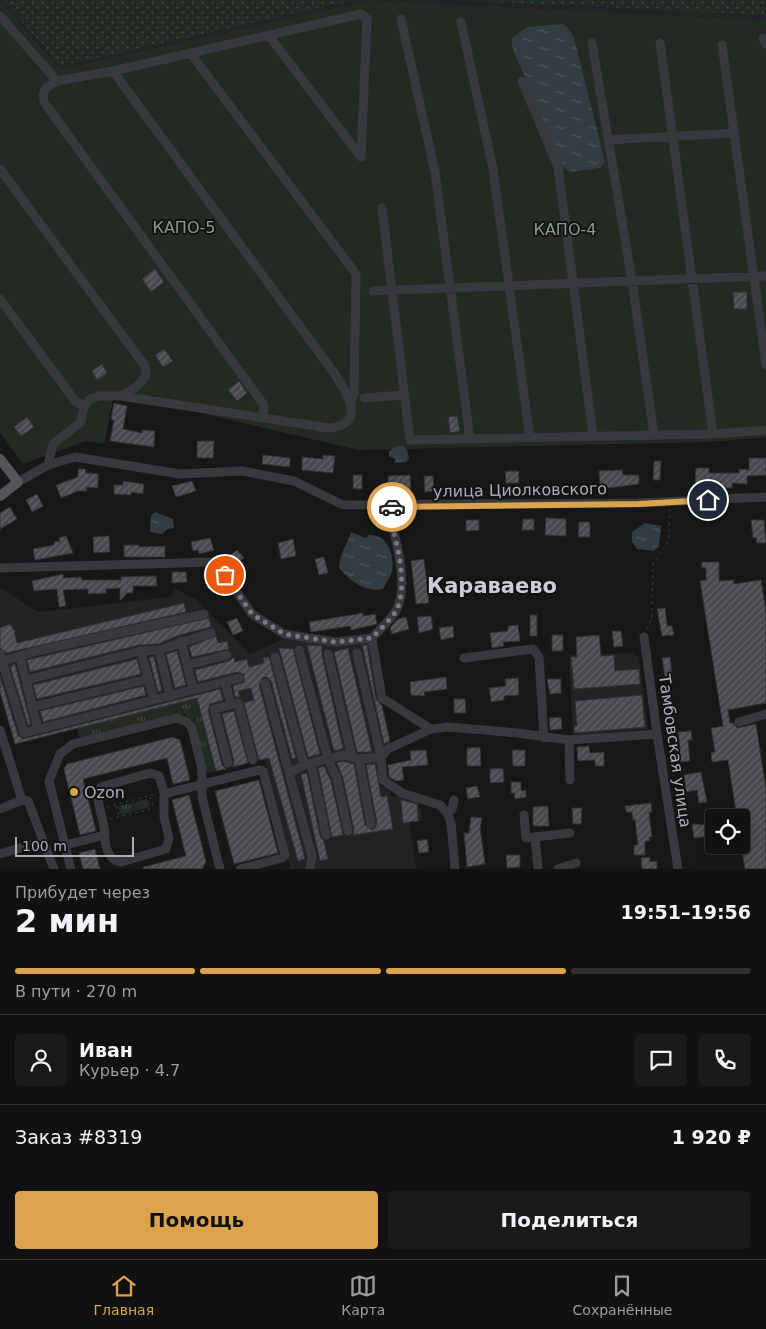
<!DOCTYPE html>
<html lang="ru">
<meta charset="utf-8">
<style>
body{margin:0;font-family:"DejaVu Sans",sans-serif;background:#1a1a1b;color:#f1f3f6;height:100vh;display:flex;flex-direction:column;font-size:19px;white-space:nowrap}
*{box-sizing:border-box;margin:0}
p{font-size:16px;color:#9c9d9f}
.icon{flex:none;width:28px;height:28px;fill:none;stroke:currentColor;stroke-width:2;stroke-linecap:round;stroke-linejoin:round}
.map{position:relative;height:869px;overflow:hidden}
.sheet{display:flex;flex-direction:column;background:#111112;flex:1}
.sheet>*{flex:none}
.controls{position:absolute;left:705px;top:809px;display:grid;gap:10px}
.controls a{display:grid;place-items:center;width:45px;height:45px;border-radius:5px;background:#111112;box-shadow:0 2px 12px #0003,0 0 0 1px #303132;font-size:25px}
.scale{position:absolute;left:15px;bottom:12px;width:119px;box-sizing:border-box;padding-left:5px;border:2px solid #aaafb6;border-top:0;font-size:14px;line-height:18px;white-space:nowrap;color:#aaafb6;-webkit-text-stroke:4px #121213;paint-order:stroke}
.pin{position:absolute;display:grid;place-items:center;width:42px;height:42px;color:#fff;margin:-21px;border:2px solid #fff;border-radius:50%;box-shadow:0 1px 5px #0007}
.courier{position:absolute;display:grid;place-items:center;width:50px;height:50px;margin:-25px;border:4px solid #dba34c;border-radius:50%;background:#fff;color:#222;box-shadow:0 1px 6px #0007}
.head em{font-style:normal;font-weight:800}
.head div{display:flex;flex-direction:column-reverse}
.head{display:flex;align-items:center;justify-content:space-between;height:85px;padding:0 15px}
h1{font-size:32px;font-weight:800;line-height:38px}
.bar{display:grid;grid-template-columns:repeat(4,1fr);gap:8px 5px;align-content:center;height:60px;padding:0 15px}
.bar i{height:6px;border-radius:4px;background:#303132}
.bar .on{background:#dba34c}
.bar p{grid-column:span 4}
.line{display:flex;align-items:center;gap:12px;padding:0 15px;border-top:1px solid #303132}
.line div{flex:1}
.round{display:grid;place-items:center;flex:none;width:52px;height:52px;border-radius:5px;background:#1a1a1b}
.button{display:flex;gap:10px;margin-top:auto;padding:10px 15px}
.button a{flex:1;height:58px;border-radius:5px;background:#dba34c;color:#111;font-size:20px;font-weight:800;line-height:58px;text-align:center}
.button a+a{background:#1a1a1b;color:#f1f3f6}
.dock{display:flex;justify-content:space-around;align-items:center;height:70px;border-top:1px solid #303132;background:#111112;font-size:14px;color:#9c9d9f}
.dock a{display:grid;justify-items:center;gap:2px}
.dock .on{color:#dba34c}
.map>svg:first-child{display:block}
.built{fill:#232325}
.grass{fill:url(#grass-dots)}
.park{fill:url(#park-tufts)}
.garden{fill:#232a24}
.water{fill:url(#water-ripples)}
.building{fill:url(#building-hatch);stroke:#313134}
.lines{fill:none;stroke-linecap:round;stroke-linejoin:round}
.path{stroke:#3e4043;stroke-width:1;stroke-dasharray:2.5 4;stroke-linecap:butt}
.minor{stroke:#38393d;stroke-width:9}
.major{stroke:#54565b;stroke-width:10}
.done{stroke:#777a7f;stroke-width:5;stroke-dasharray:0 9}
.route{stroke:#dba34c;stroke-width:6}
.poi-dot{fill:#dba34c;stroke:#121213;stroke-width:2}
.labels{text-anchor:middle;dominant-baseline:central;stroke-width:4;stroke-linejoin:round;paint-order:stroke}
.park-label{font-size:16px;fill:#849f84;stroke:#121213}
.street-label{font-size:16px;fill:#aaafb6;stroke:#121213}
.poi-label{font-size:16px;fill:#aaafb6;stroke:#121213;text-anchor:start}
.district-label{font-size:21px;font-weight:bold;fill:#cbcdd3;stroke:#121213}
</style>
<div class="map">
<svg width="766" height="869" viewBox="0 0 766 869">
<defs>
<pattern id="grass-dots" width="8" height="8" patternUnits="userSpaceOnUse" patternTransform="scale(1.25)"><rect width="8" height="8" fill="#232a24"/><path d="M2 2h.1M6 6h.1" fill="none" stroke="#404642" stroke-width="1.8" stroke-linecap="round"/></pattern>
<pattern id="park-tufts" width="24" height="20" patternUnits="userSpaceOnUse" patternTransform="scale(1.25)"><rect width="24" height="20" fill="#232a24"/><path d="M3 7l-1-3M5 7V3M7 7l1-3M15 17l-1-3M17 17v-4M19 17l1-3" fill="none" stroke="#404642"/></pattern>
<pattern id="water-ripples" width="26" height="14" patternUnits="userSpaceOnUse" patternTransform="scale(1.25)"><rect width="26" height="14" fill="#333c41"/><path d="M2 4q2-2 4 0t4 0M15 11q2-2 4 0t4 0" fill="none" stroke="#4e565a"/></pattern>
<pattern id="building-hatch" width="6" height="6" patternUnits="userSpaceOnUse" patternTransform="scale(1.25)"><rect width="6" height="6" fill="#494a4d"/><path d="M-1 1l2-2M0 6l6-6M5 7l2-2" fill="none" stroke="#616264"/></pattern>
</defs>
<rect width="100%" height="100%" fill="#171718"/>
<path class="built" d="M0 0H766V20L371 0 60 69Z
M0 587 38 612 170 597 175 589 197 600 250 654 283 639 336 645 368 640 391 745 377 756 381 787 390 788 391 796H409L419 802 422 820 409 822 417 869H285L290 867 265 759 216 771 197 698 15 744 0 692Z
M634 653 635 656H639L648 729 573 736 569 655Z"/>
<path class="grass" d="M3 0H353L61 66Z
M454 0H766V15Z"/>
<path class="park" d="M197 698 216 771 207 773 193 721 184 714 80 740 77 728Z
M148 799 150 807 121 815 118 806Z"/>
<path class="garden" d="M0 0 60 69 371 0 766 20V437L709 442 358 450 179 408 113 399 104 444 86 441 23 464 0 432Z"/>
<path class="water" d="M563 24 569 29 574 38 605 162 600 168 570 172 563 167 512 47V38L527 27Z
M397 446H403L407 450 409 458 406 462 394 463 396 459 389 456V451Z
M155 512 173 519 174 528 167 529 162 534 150 532 151 516Z
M645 523 661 526 659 546 654 551 637 549 632 542V532Z
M351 532 366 538 369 535C387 534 395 555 392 570 391 577 386 583 383 589 366 593 350 581 339 568 340 552 347 546 351 532Z"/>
<path class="building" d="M155 269 164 282 151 292 142 279Z
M733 292H747V309H734Z
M164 349 173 361 163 367 155 355Z
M102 364 107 373 97 380 92 371Z
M239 381 247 393 237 401 228 390Z
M114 403 127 406 123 429 142 433V430L155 431 154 447 110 441 114 420 111 419Z
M457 416 460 431 450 433 448 417Z
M27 417 34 427 21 436 14 427Z
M197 441H214L213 458H197Z
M263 455 290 458V467L262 464Z
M323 455 335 456 333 473 302 470V457L323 459Z
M749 458H766V475L747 476V484L732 483V488H714V484L695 483 696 468H709V473H739V469L749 470Z
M654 461H661L660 480H653Z
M78 469H85L86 473 98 474V488L86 487 87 491H78L61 498 56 485 78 477Z
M622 470 623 475H639V484L600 489 599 471Z
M505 471H519V483H506Z
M353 475H362V489H353Z
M410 475 411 489 388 490V476Z
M424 476H433L434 491 425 492Z
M123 481 144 484 143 494 131 492V495L114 494V485H123Z
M192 481 196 491 176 497 172 486Z
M37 494 43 506 32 512 26 500Z
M10 507 17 519 0 529V513Z
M546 518 566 519V536L545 535Z
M523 519H534V530H522Z
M466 520H479V530L466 531Z
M751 520H764L766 543H756L757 538H753Z
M579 522H590V537H578Z
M66 536 73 553 35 560 33 549 54 545V542L60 541 59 538Z
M109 536 110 552 94 553 93 537Z
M210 538 214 550 199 554 198 550 193 551 191 542Z
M293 539 296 556 281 559 278 543Z
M124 545H139V547L165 546V557H124Z
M237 550 244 558 232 567 226 558Z
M324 557 328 573 319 575 315 559Z
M424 559 429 603 416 604 411 561Z
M702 562H719V581L734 580V584L761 580 766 612V703L728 710 730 723H733L737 728 756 724 766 789V869H745L741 846V818H737L728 760 712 762 711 753 715 752 711 728 723 726 700 581 706 580V568H702Z
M172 572H186L187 582 172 583Z
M63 574V578L81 577 82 580H121V577L156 576 157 586H133V593H127L120 601V588L106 589V593L88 594V589L63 590 66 606 59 607 57 589 34 591 32 581Z
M184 603 186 612 6 653 0 648V628L10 624 14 630 17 643Z
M665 608 667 626H672L674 635 662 636 657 609Z
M363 613V616L375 614 377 624 351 630 350 626 311 632 309 622Z
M530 615H537V636H530Z
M431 616 433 629 419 633 417 617Z
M406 617 409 629 392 634 390 628 398 619Z
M209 618 211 627 179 635 158 644 139 645 30 672 27 660Z
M237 618 243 631 233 635 227 622Z
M518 625 520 641 503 642 504 646 492 648 490 633 508 631V626Z
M453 626 454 637 441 640 439 628Z
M612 631H621L623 646 614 647Z
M552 635H563V651H552Z
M599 635 601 656 614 655 615 671 639 669 640 684 574 689 571 657H577L576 637Z
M216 636 218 643 227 641 229 649 192 657 189 647Z
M307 645 322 646V655L343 748 338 750 334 751Z
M362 645H367L376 699 382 706 390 741 384 744Z
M279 648 293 649 320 754 308 757Z
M348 648 372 752H357L334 652Z
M177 651 186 685 175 688 166 654Z
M149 657H154L162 691 158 692Z
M234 657 235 662 247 659 249 667 264 663 263 658 269 657 296 758 292 759 271 681 267 677H263L259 685 305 859 298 861 269 758 259 760 244 703 254 700 251 688 238 691 240 697H235L233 686 244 682V674L237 672 198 682 195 670 229 661Z
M670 657 673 681 666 682 662 658Z
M137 659 141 674 37 699 33 685Z
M15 664 31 725H28L10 667Z
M0 676 18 735 23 739 220 689 223 700 210 704 208 710 222 765 226 769 216 771 197 698 15 744 0 692Z
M446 677 447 689 424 692 425 696 411 695 410 682Z
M518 678 519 695 504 696V700L491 702 489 688 506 686 505 679Z
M547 679H561V693L550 694Z
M144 686 146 695 43 722 40 711Z
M642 695 645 727 575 733 574 726H577L575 701Z
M454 699H465L466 713H454Z
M234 711 248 763 233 767 234 761 222 714Z
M561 717 562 729 550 730 549 718Z
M691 731 692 740H688L690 761 678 762 675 750H680L678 732Z
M173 737 180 740 190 780 173 784 167 758 83 779 96 831 80 835 64 769 67 764Z
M589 746 590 753 604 752V766H595V760L578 761 577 747Z
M480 747 481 766H467V748Z
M426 750 428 765 402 767 404 780 396 781 389 777 388 765 411 760 410 751Z
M512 750H525V766H513Z
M343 761 354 764 365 825 372 830 375 828 377 823 366 765 375 764 381 797 387 796 393 829 353 835 354 830 343 778 337 763Z
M324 766 331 781 343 835 332 837 318 768Z
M503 768 504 782 490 783V769Z
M701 772 707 802 699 803 697 790 686 792 684 775Z
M307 773 320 836 324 841 328 859 320 861 301 774Z
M259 780 278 853 234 864 215 791Z
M511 782H521V791L526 790V797L515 799 514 793H511Z
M477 786 480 797 468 799 466 788Z
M189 795 206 862 202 869H143V867L186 856 172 800Z
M401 800 417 804 418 821 403 823Z
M651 803 652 812H649L652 837H649L650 841H645V855H634V845H638L635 819 633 821 632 812H626L625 806Z
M548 806 549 826H533V807Z
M572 808H582L581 824H573Z
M471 817 482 818 480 828 485 864 467 867 464 833H469Z
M692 824 708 825 710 836 694 838Z
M427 839 429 852 419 853 417 841Z
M95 849 100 869H83L79 853Z
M506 855H520V867L507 868Z
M650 857V862L657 861V869H642L641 858Z"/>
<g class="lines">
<path class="path" d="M647 629 652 618 653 563 669 541 670 509
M150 797 153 807
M116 806 119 816
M107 807 156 794
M110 819 155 808"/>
<path class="minor" d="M0 16 57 81
M401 19 435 172 470 439
M461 22 493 169 530 438
M763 38 766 44
M592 43 632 281 654 435
M660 43 713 434
M722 45 766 365
M191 54 356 274 354 394 351 401
M522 81 558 167 593 436
M608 140 734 133
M0 169 145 366C150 381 132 389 121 396
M382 208 410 440 713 434 766 430
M373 291 766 276
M0 299 75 401 84 406
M364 398 404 395
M263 418 264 406 261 401 44 102 43 94 46 88 57 81 113 71 361 14 367 19 361 157 269 36
M48 465 53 444 81 422 84 406 90 399 99 396H121L329 428C368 424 347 393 334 373L113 71
M18 482 48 465 75 457 180 474 242 471 294 481 343 505 639 503 766 497
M0 568 216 562 252 614 284 634 335 642 372 638 382 698 431 729 448 727 518 733 569 740 657 734
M644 637 657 734 678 869
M372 638C380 629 392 619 397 609 409 582 395 533 386 507
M181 641 193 689
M159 650 170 696
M299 650 328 759 337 779 348 831
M141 651 154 700
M0 654 24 733 239 678
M328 654 352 757
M20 657 38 729
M275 657 304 765
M464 658 533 649 539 657 544 738
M3 661 37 651 204 614
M187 665 227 655
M26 680 141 651 159 650 211 633
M225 682 231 705
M265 683 289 773
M32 707 148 679
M739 722 766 714
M431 729 388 749 381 757 383 780 402 793 440 805 447 813 451 823 455 869
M0 730 22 800 0 809
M569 740 570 780
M359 759 371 824
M228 763 214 709 238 703 253 760
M311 763 326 835
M164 794 259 770 263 771 285 855 282 858 240 869
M22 800 28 801 54 869
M447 813 452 809 454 800
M524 815 526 838 570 833
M535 837 538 869
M65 845 105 835C105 846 108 860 121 862L166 849 169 838 164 817V792L159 776 150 773 101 787C93 798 105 821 105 835
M0 854 42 842
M71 869 49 781 60 754 73 744 177 718 187 722 192 728 202 769V797L220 869
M310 869 312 856 289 773 304 765 343 755 359 759 381 757 357 653
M558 869 576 863"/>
<path class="major" d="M0 459 18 482 0 496"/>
</g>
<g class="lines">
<path class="done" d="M225 575 252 614 284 634 335 642 372 638C380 629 392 619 397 609 409 582 395 534 386 507H392"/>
<path class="route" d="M392 507 639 504 708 500"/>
</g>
<circle class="poi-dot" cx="74" cy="792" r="5"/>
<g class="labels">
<g class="park-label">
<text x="184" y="227">КАПО-5</text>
<text x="565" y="229">КАПО-4</text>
</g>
<g class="street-label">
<text transform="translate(520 490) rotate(-1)">улица Циолковского</text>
<text transform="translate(675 751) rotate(82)">Тамбовская улица</text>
</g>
<g class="poi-label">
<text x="84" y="792">Ozon</text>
</g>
<g class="district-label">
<text x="492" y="586">Караваево</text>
</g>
</g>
</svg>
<div class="controls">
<a><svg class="icon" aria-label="locate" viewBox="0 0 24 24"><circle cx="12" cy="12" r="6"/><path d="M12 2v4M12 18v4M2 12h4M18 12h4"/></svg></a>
</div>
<div class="scale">100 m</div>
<div class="pin" style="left:225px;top:575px;background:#ea580c"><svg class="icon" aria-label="bag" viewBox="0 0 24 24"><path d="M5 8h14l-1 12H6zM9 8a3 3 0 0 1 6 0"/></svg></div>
<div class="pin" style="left:708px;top:500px;background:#1f2937"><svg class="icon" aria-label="home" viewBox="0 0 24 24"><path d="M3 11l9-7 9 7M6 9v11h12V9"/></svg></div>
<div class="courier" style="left:392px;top:507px"><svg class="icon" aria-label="car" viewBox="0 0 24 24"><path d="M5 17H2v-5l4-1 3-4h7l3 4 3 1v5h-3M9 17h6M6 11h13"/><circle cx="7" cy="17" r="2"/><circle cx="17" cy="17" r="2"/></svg></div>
</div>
<section class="sheet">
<div class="head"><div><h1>2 мин</h1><p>Прибудет через</p></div><em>19:51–19:56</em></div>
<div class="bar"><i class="on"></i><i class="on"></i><i class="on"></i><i></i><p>В пути · 270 m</p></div>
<div class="line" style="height:90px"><a class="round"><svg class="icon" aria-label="person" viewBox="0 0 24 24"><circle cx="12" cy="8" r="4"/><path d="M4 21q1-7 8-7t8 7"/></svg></a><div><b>Иван</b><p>Курьер · 4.7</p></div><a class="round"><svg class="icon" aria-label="chat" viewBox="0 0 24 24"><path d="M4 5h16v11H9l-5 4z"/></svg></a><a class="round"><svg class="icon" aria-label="phone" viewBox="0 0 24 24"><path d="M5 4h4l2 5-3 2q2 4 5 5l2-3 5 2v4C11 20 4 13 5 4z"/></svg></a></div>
<div class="line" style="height:65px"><div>Заказ #8319</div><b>1 920 ₽</b></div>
<div class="button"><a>Помощь</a><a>Поделиться</a></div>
</section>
<nav class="dock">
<a class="on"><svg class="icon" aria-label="home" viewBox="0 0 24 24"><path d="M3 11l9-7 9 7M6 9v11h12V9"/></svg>Главная</a>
<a><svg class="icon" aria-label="map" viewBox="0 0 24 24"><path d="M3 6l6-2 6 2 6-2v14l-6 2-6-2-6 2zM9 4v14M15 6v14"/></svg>Карта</a>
<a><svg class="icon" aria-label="saved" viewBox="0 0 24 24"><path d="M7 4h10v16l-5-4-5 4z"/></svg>Сохранённые</a>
</nav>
